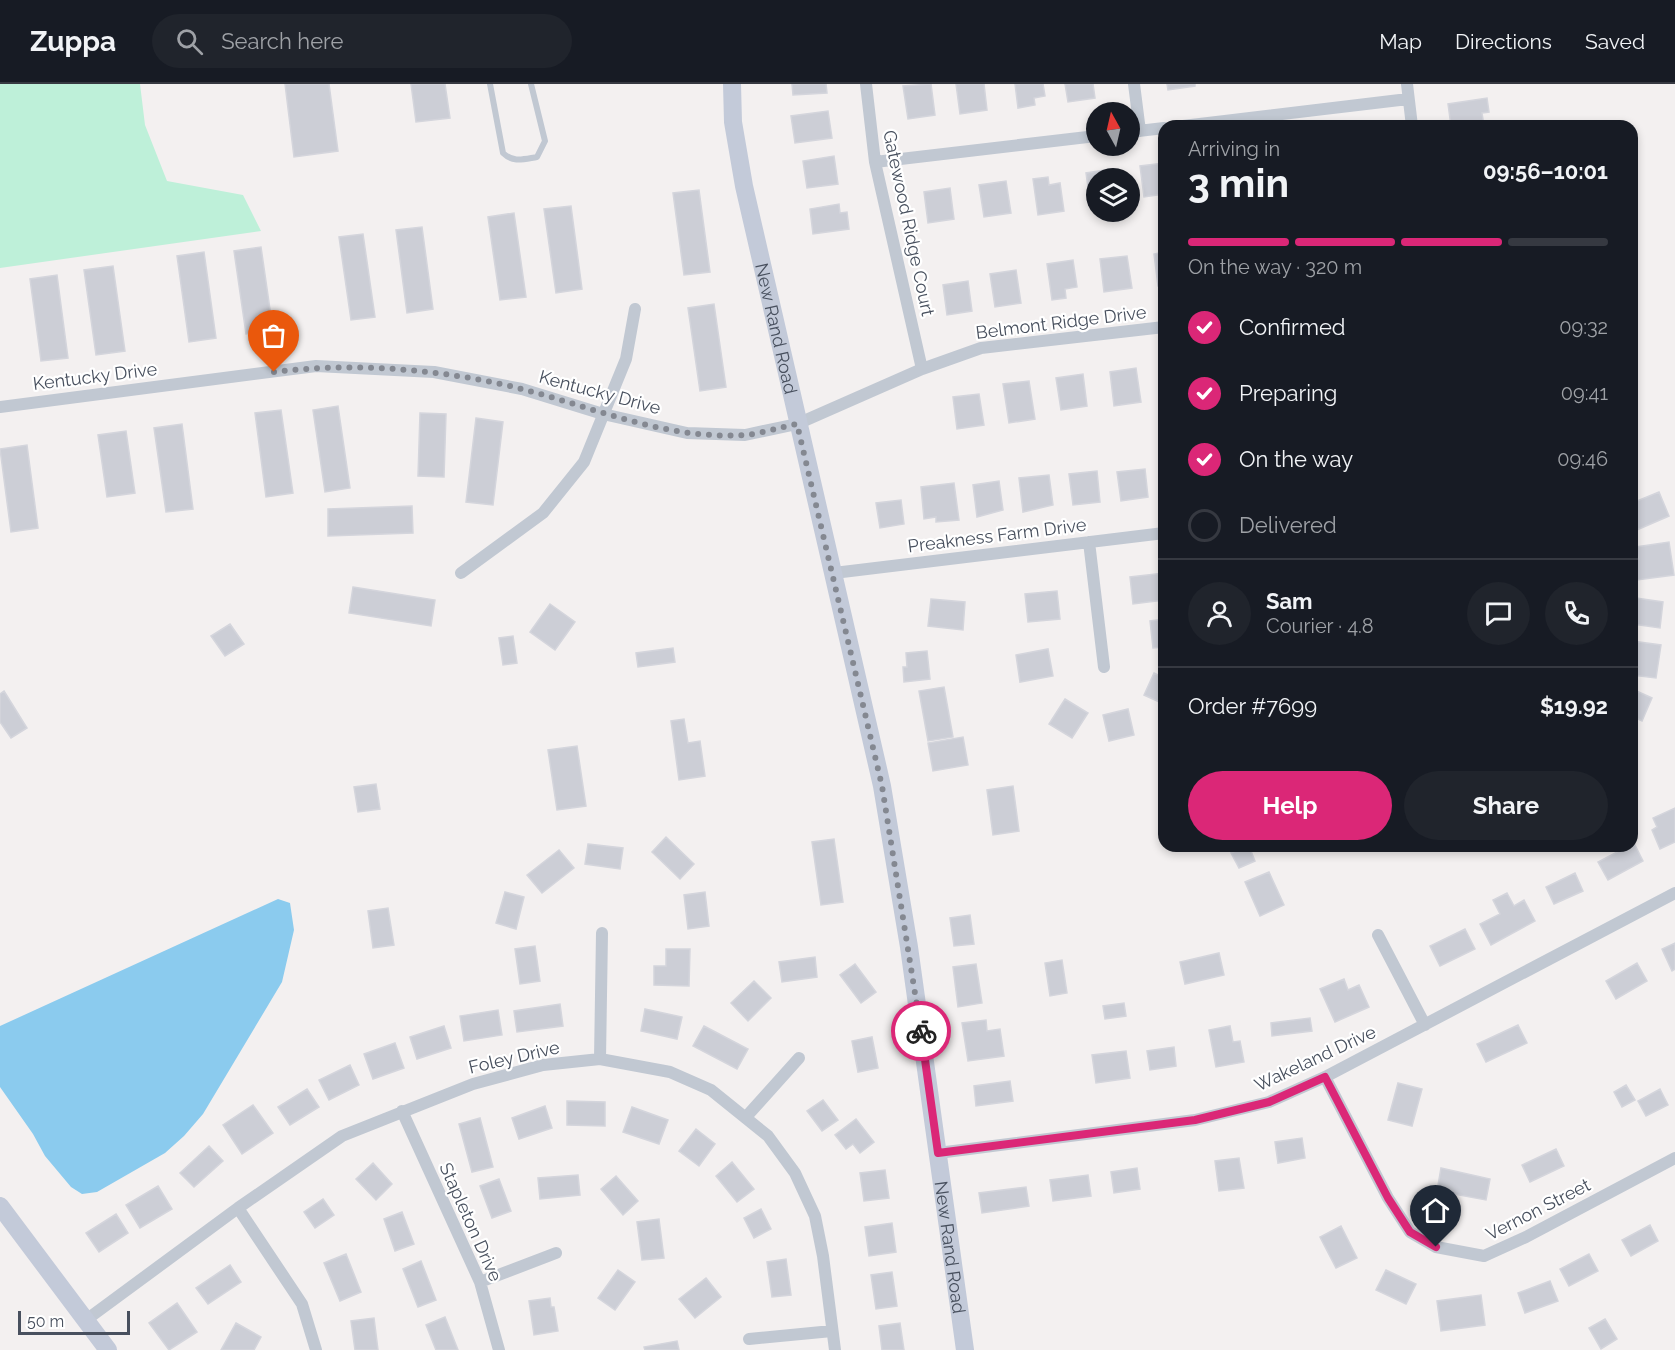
<!DOCTYPE html>
<meta charset="utf-8">
<style>
body{margin:0;font-family:Raleway,sans-serif;background:#20242c;color:#f1f3f6;height:100vh;display:flex;flex-direction:column;font-size:22px;white-space:nowrap}
*{box-sizing:border-box;margin:0}
p{font-size:20px;color:#9ea1a6}
.icon{flex:none;width:33px;height:33px;fill:none;stroke:currentColor;stroke-width:2;stroke-linecap:round;stroke-linejoin:round}
.map{position:relative;flex:1;overflow:hidden}
.drawer{position:absolute;left:1158px;top:36px;width:480px;height:732px;display:flex;flex-direction:column;background:#171b24;border-radius:18px;box-shadow:0 3px 9px #0003}
.drawer>*{flex:none}
.needle{width:39px;rotate:352deg}
.buttons{position:absolute;left:1086px;top:18px;display:grid;gap:12px}
.buttons a{display:grid;place-items:center;width:54px;height:54px;border-radius:50%;background:#171b24;box-shadow:0 3px 9px #0003;font-size:30px}
.scale{position:absolute;left:18px;bottom:15px;width:112px;box-sizing:border-box;padding-left:6px;border:3px solid #48505e;border-top:0;font-size:16px;line-height:21px;white-space:nowrap;color:#48505e;-webkit-text-stroke:4px #fff;paint-order:stroke}
.pin{position:absolute;display:grid;place-items:center;width:51px;height:51px;color:#fff;margin:-62px -26px;border-radius:50% 50% 50% 0;rotate:-45deg;box-shadow:0 0 6px #0007}
.pin .icon{rotate:45deg}
.courier{position:absolute;display:grid;place-items:center;width:60px;height:60px;margin:-30px;border:4px solid #db2777;border-radius:50%;background:#fff;color:#222;box-shadow:0 2px 8px #0007}
.summary em{font-style:normal;font-weight:700}
.summary div{display:flex;flex-direction:column-reverse}
.summary{display:flex;align-items:center;justify-content:space-between;height:102px;padding:0 30px}
h1{font-size:39px;font-weight:700;line-height:45px}
.bar{display:grid;grid-template-columns:repeat(4,1fr);gap:9px 6px;align-content:center;height:72px;padding:0 30px}
.bar i{height:8px;border-radius:4px;background:#363941}
.bar .active{background:#db2777}
.bar p{grid-column:span 4}
.line{display:flex;align-items:center;gap:15px;padding:0 30px;border-top:2px solid #363941}
.line div{flex:1}
.round{display:grid;place-items:center;flex:none;width:63px;height:63px;border-radius:32px;background:#20242c}
ol{padding:0 30px;list-style:none}
li{display:flex;align-items:center;gap:18px;height:66px}
li p{margin-inline-start:auto}
li .icon{padding:6px;border-radius:50%;background:#db2777;color:#fff;stroke-width:4}
li:last-child{color:#9ea1a6}
li i{width:33px;height:33px;border:3px solid #363941;border-radius:50%}
.action{display:flex;gap:12px;margin-top:auto;padding:12px 30px}
.action a{flex:1;height:69px;border-radius:36px;background:#db2777;color:#fff;font-size:24px;font-weight:700;line-height:69px;text-align:center}
.action a+a{background:#20242c;color:#f1f3f6}
header{display:flex;align-items:center;gap:36px;box-sizing:border-box;height:84px;padding:0 30px;background:#171b24;border-bottom:2px solid #363941}
header strong{font-size:28px}
nav{display:flex;gap:33px;margin-inline-start:auto;font-size:21px}
.search{width:420px;height:54px;background:#20242c;display:flex;align-items:center;gap:15px;box-sizing:border-box;padding:0 21px;border-radius:33px;color:#9ea1a6;font-size:22px}
.map>svg:first-child{display:block}
.green{fill:#bef0d9}
.water{fill:#8bcbee}
.building{fill:#ccced6;stroke:#d4d5dc;stroke-width:1.5}
.lines{fill:none;stroke-linecap:round;stroke-linejoin:round}
.lane{stroke:#c1c8d2;stroke-width:6}
.street{stroke:#c1c8d2;stroke-width:12}
.secondary{stroke:#c3cad9;stroke-width:18}
.done{stroke:#848891;stroke-width:6;stroke-dasharray:0 10.8}
.route{stroke:#db2777;stroke-width:8}
.labels{text-anchor:middle;dominant-baseline:central;stroke-width:4.5;stroke-linejoin:round;paint-order:stroke}
.street-label{font-size:18px;fill:#48505e;stroke:#fff}
</style>
<header>
<strong>Zuppa</strong>
<div class="search"><svg class="icon" aria-label="search" viewBox="0 0 24 24"><circle cx="10" cy="10" r="6"/><path d="M15 15l6 6"/></svg>Search here</div>
<nav><a>Map</a><a>Directions</a><a>Saved</a></nav>
</header>
<div class="map">
<svg width="1675" height="1266" viewBox="0 0 1675 1266">
<rect width="100%" height="100%" fill="#f3f0f0"/>
<path class="green" d="M0 0H140L145 41 167 97 243 111 261 147 0 184Z"/>
<path class="water" d="M278 815 290 819 294 846 282 898 203 1030 184 1052 165 1069 97 1108 82 1110 71 1103 45 1072 33 1050 0 1003V942Z"/>
<path class="building" d="M285 0H329L338 67 294 73Z
M411 0H445L450 34 416 38Z
M792 0H826L827 9 793 11Z
M931 0 935 31 908 35 903 2Z
M956 0H984L987 26 960 30Z
M1015 0H1043L1045 12 1034 14 1035 21 1018 24Z
M1065 0H1093L1095 14 1068 18Z
M1167 0H1195V2L1168 6Z
M1487 14 1489 28 1482 29 1484 42H1451L1448 20Z
M828 27 832 54 795 59 791 32Z
M834 72 838 100 807 104 803 77Z
M1164 79V110L1144 113 1140 82Z
M1112 85 1114 94H1096V124L1091 125 1086 89Z
M1048 93 1049 101 1060 99 1064 127 1038 131 1033 95Z
M1006 97 1011 129 984 133 979 101Z
M950 104 954 135 928 139 924 108Z
M699 106 710 188 684 191 673 109Z
M839 120 840 129 847 128 849 145 813 150 810 125Z
M571 122 582 205 556 209 544 125Z
M514 129 526 213 500 216 488 133Z
M422 143 433 225 407 229 396 146Z
M363 150 375 233 351 236 339 153Z
M261 163 273 246 246 250 234 167Z
M204 168 216 254 189 258 177 172Z
M1164 168V201L1158 202 1154 170Z
M1127 172 1132 204 1104 208 1100 175Z
M1073 176 1077 203 1065 205 1066 214 1052 216 1047 180Z
M113 182 125 267 96 271 84 186Z
M1016 186 1021 219 995 223 990 190Z
M57 191 68 274 41 277 30 195Z
M968 197 972 227 947 231 943 201Z
M714 220 726 303 700 307 688 224Z
M1136 284 1141 318 1114 322 1110 288Z
M1083 290 1087 322 1061 326 1056 294Z
M1029 297 1035 335 1009 339 1003 300Z
M979 310 984 341 957 345 953 313Z
M338 322 350 404 325 408 313 326Z
M281 326 293 409 266 413 255 329Z
M420 329 446 330 444 393 418 392Z
M476 334 503 338 493 421 466 418Z
M182 340 193 425 166 428 154 344Z
M126 347 135 409 107 413 98 351Z
M27 361 38 444 11 448 0 365Z
M1145 385 1148 413 1121 417 1117 388Z
M1097 387 1100 418 1073 421 1069 390Z
M1049 391 1053 421 1023 428 1019 394Z
M999 397 1003 426 977 433 973 401Z
M954 399 959 436 936 438V433L924 435 921 403Z
M1659 408 1669 432 1632 448V419Z
M901 416 904 440 880 444 876 419Z
M412 422 413 449 328 452V425Z
M1669 458 1674 491 1637 496 1634 474H1638L1636 463Z
M1164 489V516L1133 520 1130 493Z
M353 503 435 516 431 542 349 529Z
M1057 507 1060 535 1028 538 1025 510Z
M1636 514 1663 518 1660 544 1633 540Z
M931 515 965 518 963 546 928 542Z
M550 520 575 538 555 566 530 548Z
M1164 535V563L1153 564 1150 537Z
M230 540 244 560 225 572 211 552Z
M513 552 517 579 503 581 499 554Z
M1632 557 1661 561 1656 594 1632 591Z
M673 564 675 578 638 583 636 569Z
M1048 565 1053 592 1020 598 1016 571Z
M927 567 930 595 904 598 903 583H907L906 569Z
M1154 589 1164 594V620L1144 611Z
M944 603 953 653 928 657 919 607Z
M1632 605 1652 614 1642 637 1632 632Z
M4 607 27 644 11 654 0 638V610Z
M1065 615 1088 629 1072 654 1049 640Z
M1128 625 1134 651 1109 657 1103 631Z
M684 635 688 659 700 657 705 692 679 696 671 637Z
M963 653 968 681 933 687 928 659Z
M577 662 586 722 557 726 548 666Z
M376 700 380 725 358 728 354 703Z
M1013 702 1019 747 993 751 987 706Z
M1675 724V758L1660 765 1652 746 1657 743 1653 734Z
M666 753 694 780 680 795 652 768Z
M834 755 843 818 821 821 812 758Z
M1634 759 1643 777 1608 796 1598 778Z
M588 760 623 764 620 785 585 780Z
M1249 762 1255 777 1239 784 1231 769Z
M559 766 574 784 542 809 527 791Z
M1269 788 1284 821 1260 832 1245 798Z
M1575 789 1583 807 1554 820 1546 803Z
M505 808 524 813 516 845 496 839Z
M705 808 709 842 688 845 684 811Z
M1507 809 1514 822 1524 816 1535 837 1491 861 1480 840 1500 830 1493 816Z
M388 824 394 861 373 864 368 827Z
M970 831 974 860 954 862 950 834Z
M1465 845 1475 865 1440 882 1430 862Z
M1675 859V885L1672 887 1662 865Z
M535 862 540 897 520 900 515 865Z
M666 865H690L689 902 654 901V882H666Z
M1219 869 1224 891 1185 900 1180 878Z
M815 873 817 893 782 898 779 878Z
M1062 876 1067 909 1050 912 1045 879Z
M1637 879 1647 897 1616 915 1606 897Z
M855 880 876 908 861 919 840 891Z
M976 880 982 919 958 923 953 883Z
M1344 895 1348 906 1359 901 1369 923 1335 938 1320 905Z
M754 897 771 914 748 937 731 919Z
M1124 919 1126 932 1105 935 1103 922Z
M560 920 563 942 517 948 514 927Z
M645 925 682 933 677 955 641 947Z
M498 926 502 951 464 957 460 932Z
M1310 934 1312 947 1272 952 1271 939Z
M986 936 987 947 1000 945 1004 972 968 977 962 939Z
M1518 941 1527 959 1486 978 1477 960Z
M444 942 451 964 417 975 410 953Z
M704 942 748 965 737 985 693 962Z
M1230 942 1233 958 1240 957 1244 978 1216 983 1209 946Z
M872 953 878 984 858 988 852 957Z
M395 959 404 984 373 995 364 970Z
M1174 963 1176 982 1150 986 1147 967Z
M1126 967 1130 994 1096 999 1092 971Z
M350 981 359 1001 329 1016 319 996Z
M1010 997 1013 1017 976 1022 974 1002Z
M1398 999 1422 1005 1412 1042 1388 1036Z
M1626 1001 1635 1016 1622 1023 1614 1008Z
M307 1005 319 1023 290 1041 278 1023Z
M1660 1005 1668 1021 1646 1032 1638 1017Z
M823 1016 838 1036 822 1047 807 1027Z
M567 1017 605 1018V1042L567 1041Z
M253 1021 273 1049 242 1070 223 1041Z
M545 1022 552 1044 519 1055 512 1034Z
M632 1023 668 1036 659 1060 623 1048Z
M480 1034 493 1083 472 1088 459 1040Z
M856 1035 874 1058 860 1069 853 1060 846 1065 835 1051Z
M696 1045 715 1060 699 1082 679 1067Z
M1302 1054 1305 1074 1278 1079 1275 1058Z
M209 1062 223 1077 194 1103 180 1089Z
M1556 1065 1564 1082 1530 1098 1522 1081Z
M1239 1074 1244 1104 1219 1107 1215 1077Z
M732 1078 754 1105 737 1118 716 1092Z
M373 1079 392 1100 376 1116 356 1095Z
M1137 1084 1140 1105 1114 1109 1111 1088Z
M1441 1084 1490 1095 1486 1116 1437 1107Z
M885 1086 889 1114 864 1117 860 1089Z
M578 1091 580 1111 540 1115 538 1094Z
M1088 1091 1091 1112 1053 1117 1050 1096Z
M616 1092 638 1117 623 1131 601 1105Z
M499 1095 511 1127 492 1134 480 1102Z
M158 1102 172 1125 140 1144 126 1121Z
M1026 1103 1029 1122 982 1129 979 1109Z
M323 1115 334 1131 315 1144 304 1128Z
M761 1125 771 1145 754 1154 744 1134Z
M402 1128 414 1160 395 1167 384 1135Z
M116 1130 128 1149 99 1168 86 1149Z
M659 1135 664 1174 642 1176 637 1138Z
M892 1139 896 1168 869 1172 865 1143Z
M1650 1141 1658 1157 1631 1172 1622 1156Z
M1341 1142 1357 1174 1336 1184 1320 1153Z
M346 1170 361 1208 340 1217 324 1179Z
M1589 1170 1598 1187 1569 1202 1560 1185Z
M786 1175 791 1211 772 1213 767 1178Z
M421 1177 436 1216 418 1223 403 1185Z
M230 1181 241 1198 208 1220 196 1204Z
M618 1186 635 1198 615 1226 598 1214Z
M1386 1186 1416 1200 1406 1220 1376 1206Z
M892 1188 897 1222 876 1225 871 1191Z
M706 1194 721 1213 695 1234 679 1215Z
M1550 1197 1558 1217 1525 1229 1518 1209Z
M1481 1211 1485 1241 1441 1247 1437 1217Z
M550 1214 551 1223H554L558 1247 534 1251 529 1217Z
M177 1219 197 1248 169 1266 149 1239Z
M445 1233 458 1266H436L426 1241Z
M374 1234 378 1266H355L351 1237Z
M1605 1235 1617 1255 1601 1265 1589 1244Z
M236 1239 261 1253 254 1266H221Z
M900 1239 904 1266H882L879 1242Z
M677 1257 679 1266H645L644 1263Z"/>
<g class="lines">
<path class="lane" d="M490 0 503 69C513 79 524 75 537 73L545 57 531 0"/>
<path class="street" d="M866 0 875 78 922 285
M1134 0 1140 47
M1407 0 1412 42
M1183 42 1408 15
M1130 48 1164 44
M875 78 1096 52
M0 323 316 282 434 288 522 305 603 330 687 349 745 351 797 340 922 285 981 264 1164 243
M1089 458 1104 583
M461 489 543 429 584 378 626 275 635 225
M834 489 1164 449
M1378 851 1425 941
M600 975 602 849
M1325 993 1388 1114 1410 1148 1436 1163 1484 1172 1526 1153 1675 1074
M402 1027 480 1198 499 1266
M746 1033 799 974
M938 1069 1195 1036 1269 1018 1325 993 1675 809
M238 1124 302 1220 316 1266
M480 1198 556 1169
M86 1236 238 1124 342 1052 473 1000 543 981 600 975 670 988 711 1006 768 1052 795 1089 815 1132 823 1172 835 1266
M749 1255 832 1247"/>
<g class="secondary">
<path id="s1" d="M732 0 733 38 744 102 882 702 909 863 965 1266"/>
<path d="M0 1122 108 1266"/>
</g>
</g>
<g class="lines">
<path class="done" d="M274 288C355 278 442 285 522 305 595 324 667 356 744 351 761 350 780 343 797 340L882 702 921 947"/>
<path class="route" d="M921 947 938 1069 1195 1036 1269 1018 1325 993 1388 1114 1410 1148 1436 1163"/>
</g>
<g class="labels">
<g class="street-label">
<text transform="translate(909 139) rotate(78)">Gatewood Ridge Court</text>
<text transform="translate(1061 238) rotate(-7)">Belmont Ridge Drive</text>
<text stroke="none"><textPath href="#s1" startOffset="249">New Rand Road</textPath></text>
<text transform="translate(95 292) rotate(-7)">Kentucky Drive</text>
<text transform="translate(600 308) rotate(15)">Kentucky Drive</text>
<text transform="translate(997 451) rotate(-7)">Preakness Farm Drive</text>
<text transform="translate(514 973) rotate(-13)">Foley Drive</text>
<text transform="translate(1315 974) rotate(-25)">Wakeland Drive</text>
<text transform="translate(1538 1125) rotate(-27)">Vernon Street</text>
<text transform="translate(471 1138) rotate(66)">Stapleton Drive</text>
<text stroke="none"><textPath href="#s1" startOffset="1185">New Rand Road</textPath></text>
</g>
</g>
</svg>
<div class="buttons">
<a><svg class="needle" viewBox="-14 -14 28 28"><path d="M0-13l5 13h-10z" fill="#e53935"/><path d="M0 13l5-13h-10z" fill="#9ea1a6"/></svg></a>
<a><svg class="icon" aria-label="layers" viewBox="0 0 24 24"><path d="M12 4l9 5-9 5-9-5zM3 14l9 5 9-5"/></svg></a>
</div>
<div class="scale">50 m</div>
<div class="pin" style="left:274px;top:288px;background:#ea580c"><svg class="icon" aria-label="bag" viewBox="0 0 24 24"><path d="M5 8h14l-1 12H6zM9 8a3 3 0 0 1 6 0"/></svg></div>
<div class="pin" style="left:1436px;top:1163px;background:#1f2937"><svg class="icon" aria-label="home" viewBox="0 0 24 24"><path d="M3 11l9-7 9 7M6 9v11h12V9"/></svg></div>
<div class="courier" style="left:921px;top:947px"><svg class="icon" aria-label="bike" viewBox="0 0 24 24"><circle cx="6" cy="16" r="4"/><circle cx="18" cy="16" r="4"/><path d="M6 16l4-8h5l3 8M10 8l3 8H6M13 5h3"/></svg></div>
<section class="drawer">
<div class="summary"><div><h1>3 min</h1><p>Arriving in</p></div><em>09:56–10:01</em></div>
<div class="bar"><i class="active"></i><i class="active"></i><i class="active"></i><i></i><p>On the way · 320 m</p></div>
<ol>
<li><svg class="icon" aria-label="check" viewBox="0 0 24 24"><path d="M5 12l5 5 9-10"/></svg>Confirmed<p>09:32</p></li>
<li><svg class="icon" aria-label="check" viewBox="0 0 24 24"><path d="M5 12l5 5 9-10"/></svg>Preparing<p>09:41</p></li>
<li><svg class="icon" aria-label="check" viewBox="0 0 24 24"><path d="M5 12l5 5 9-10"/></svg>On the way<p>09:46</p></li>
<li><i></i>Delivered</li>
</ol>
<div class="line" style="height:108px"><a class="round"><svg class="icon" aria-label="person" viewBox="0 0 24 24"><circle cx="12" cy="8" r="4"/><path d="M4 21q1-7 8-7t8 7"/></svg></a><div><b>Sam</b><p>Courier · 4.8</p></div><a class="round"><svg class="icon" aria-label="chat" viewBox="0 0 24 24"><path d="M4 5h16v11H9l-5 4z"/></svg></a><a class="round"><svg class="icon" aria-label="phone" viewBox="0 0 24 24"><path d="M5 4h4l2 5-3 2q2 4 5 5l2-3 5 2v4C11 20 4 13 5 4z"/></svg></a></div>
<div class="line" style="height:78px"><div>Order #7699</div><b>$19.92</b></div>
<div class="action"><a>Help</a><a>Share</a></div>
</section>
</div>
